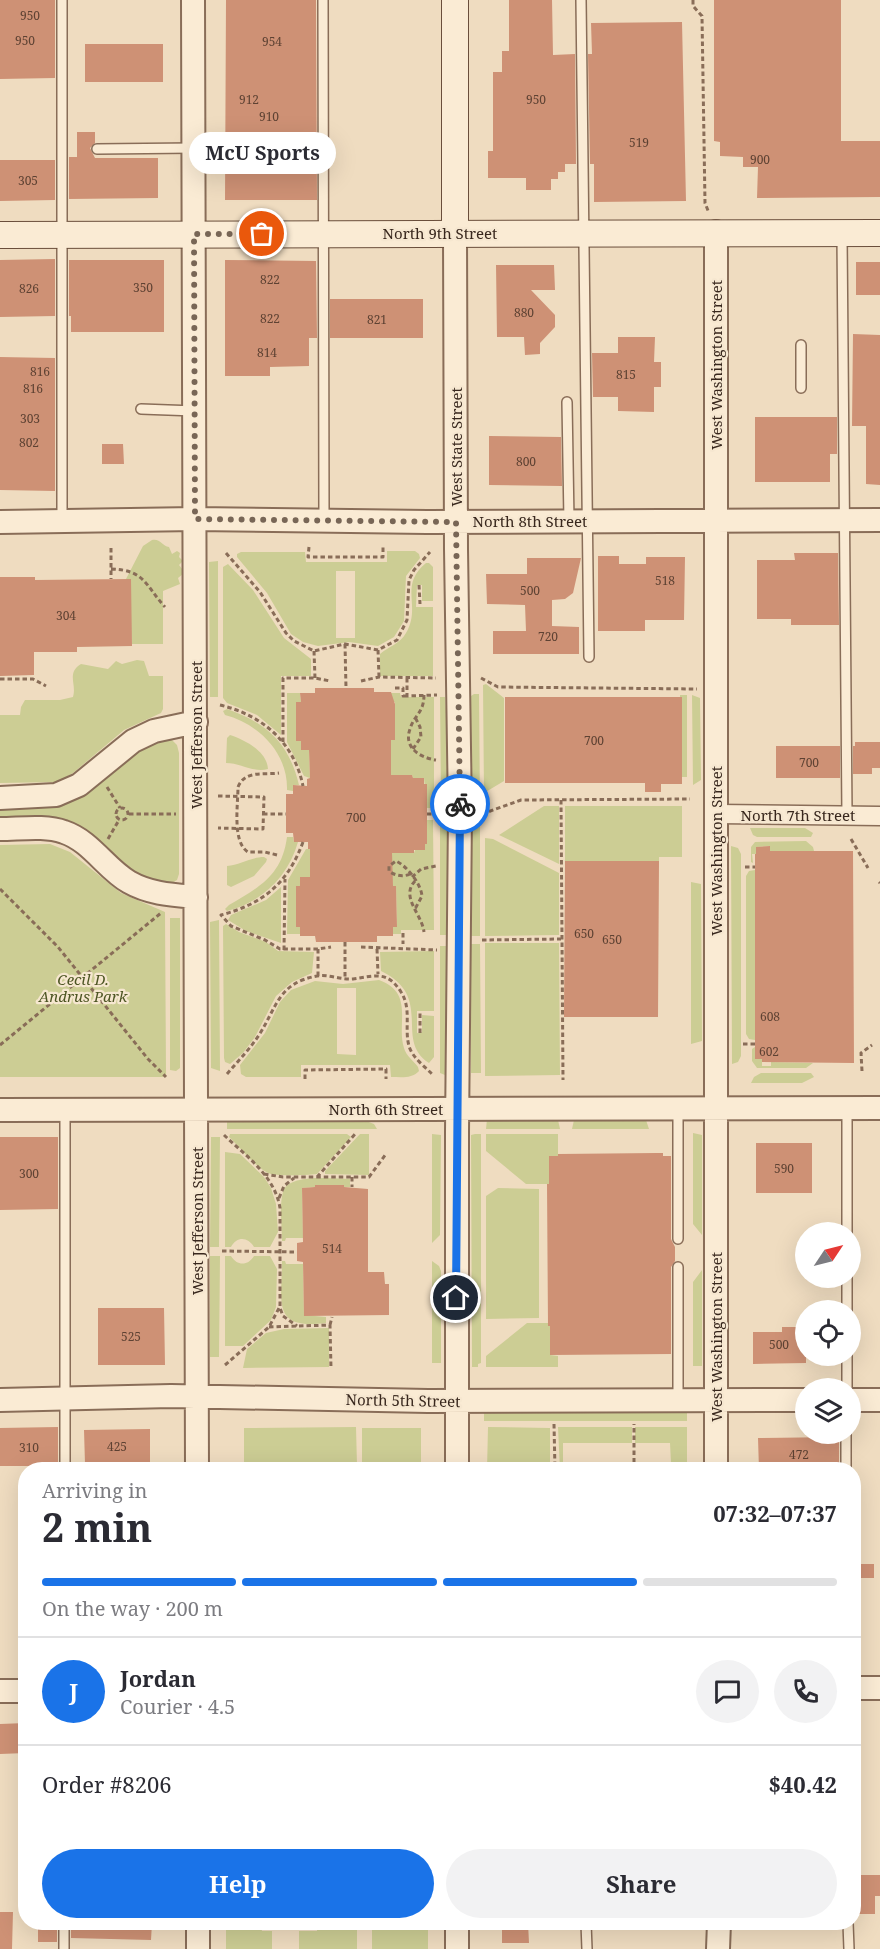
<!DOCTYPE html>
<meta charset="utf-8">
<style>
body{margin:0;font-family:"Noto Serif",serif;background:#f2f2f3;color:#2b2b33;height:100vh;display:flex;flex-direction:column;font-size:22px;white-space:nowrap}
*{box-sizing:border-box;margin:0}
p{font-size:20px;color:#7c7c81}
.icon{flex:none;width:33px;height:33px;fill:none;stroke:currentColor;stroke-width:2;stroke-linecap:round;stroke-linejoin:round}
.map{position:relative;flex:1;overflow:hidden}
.drawer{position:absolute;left:18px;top:1462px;width:843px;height:468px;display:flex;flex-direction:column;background:#fff;border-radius:24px;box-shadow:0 6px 24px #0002}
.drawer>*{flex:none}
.needle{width:39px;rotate:55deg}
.fabs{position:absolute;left:795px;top:1222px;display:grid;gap:12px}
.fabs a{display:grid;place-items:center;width:66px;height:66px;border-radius:50%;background:#fff;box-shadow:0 6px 24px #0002;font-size:30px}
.pin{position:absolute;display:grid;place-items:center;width:51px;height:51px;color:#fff;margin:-26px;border:3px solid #fff;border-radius:50%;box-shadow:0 2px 6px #0007}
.courier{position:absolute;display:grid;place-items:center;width:60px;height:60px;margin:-30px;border:4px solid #1a73e8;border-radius:50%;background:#fff;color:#222;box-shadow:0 2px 8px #0007}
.bubble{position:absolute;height:42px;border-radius:21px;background:#fff;box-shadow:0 6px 24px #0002;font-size:20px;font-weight:700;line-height:42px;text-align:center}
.overview em{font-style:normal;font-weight:700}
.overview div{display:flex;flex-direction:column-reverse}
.overview{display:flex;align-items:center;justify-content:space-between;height:102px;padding:0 24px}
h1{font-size:39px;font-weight:700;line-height:45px}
.bar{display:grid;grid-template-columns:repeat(4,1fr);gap:9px 6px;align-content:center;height:72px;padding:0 24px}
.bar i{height:8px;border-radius:4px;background:#e1e1e2}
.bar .active{background:#1a73e8}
.bar p{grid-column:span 4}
.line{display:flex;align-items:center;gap:15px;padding:0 24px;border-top:2px solid #e1e1e2}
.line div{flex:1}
.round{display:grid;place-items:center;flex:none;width:63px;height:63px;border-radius:32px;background:#f2f2f3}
.button{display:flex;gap:12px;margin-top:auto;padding:12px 24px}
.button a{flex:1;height:69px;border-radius:36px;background:#1a73e8;color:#fff;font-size:24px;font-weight:700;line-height:69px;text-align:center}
.button a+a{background:#f2f2f3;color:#2b2b33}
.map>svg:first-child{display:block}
.green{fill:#cccd94;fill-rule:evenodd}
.building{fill:#ce9175}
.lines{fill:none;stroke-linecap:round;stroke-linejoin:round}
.service-casing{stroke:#896d58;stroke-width:12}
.minor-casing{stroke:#896d58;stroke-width:21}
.tertiary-casing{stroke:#896d58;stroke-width:26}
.secondary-casing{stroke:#6a4e3b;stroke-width:28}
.path{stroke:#896d58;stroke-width:3;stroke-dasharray:4.5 3;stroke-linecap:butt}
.service{stroke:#faebd4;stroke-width:9}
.minor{stroke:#faebd4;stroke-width:18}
.tertiary{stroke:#faebd4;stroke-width:22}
.secondary{stroke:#faebd4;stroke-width:26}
.done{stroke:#786656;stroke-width:6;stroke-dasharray:0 10.8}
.route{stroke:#1a73e8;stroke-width:8}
.labels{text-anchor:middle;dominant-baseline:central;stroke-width:4.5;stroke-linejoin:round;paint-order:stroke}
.number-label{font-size:12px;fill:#5e4233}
.street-label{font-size:15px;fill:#38271d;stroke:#f6e7d0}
.park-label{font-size:15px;font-style:italic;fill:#4d5523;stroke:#f6e7d0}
</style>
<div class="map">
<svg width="880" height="1949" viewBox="0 0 880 1949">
<rect width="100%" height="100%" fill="#efdcc0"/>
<path class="green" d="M152 540C160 538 162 546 169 547L172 554 177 551 180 553 179 557 183 561 179 565 183 570V574L178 578 180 584 163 591V644H132L126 579 143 546Z
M387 551H415L419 554 420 558 406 576 404 621 394 637 378 646 349 642 318 646 303 642 291 634 267 593 237 557V554L241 552H305L306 562H387ZM336 571H355V638H336Z
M218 561V697H210L209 562Z
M426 563H429L433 567V601H422V585H417L416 607H433V676H380V654C389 646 400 644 406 633 422 606 398 586 426 563Z
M228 564 253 590 284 638 311 659V676H281V735L257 715 227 703 223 698V567Z
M137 660 144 661 149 676H163V709L161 713 124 730 73 773 58 782 0 783V715H20L21 707 25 700H60L73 697C77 684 66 673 81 664L108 669 116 661 122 664Z
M486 684 504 698V781L484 793 483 685Z
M287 693H300L301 702H296V741H301V750H309L310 778 304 776 287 742Z
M391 693H400L401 697H434V808H427L424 778H413L412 775H389L391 740H395V702H391Z
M474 694H479L480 808H471V696Z
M680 695H687V777H679Z
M692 695 700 698 701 780 693 785Z
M440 697H445L449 750V804L441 801Z
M227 709C267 723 289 743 299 785H293V791L287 790C288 753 259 724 225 715L223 711Z
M230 735C245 740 267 751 268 769 253 773 241 763 226 763L227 738Z
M171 739 177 745 179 753V874L177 880 168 885 147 882 101 850 0 824V804L52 805 146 742Z
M544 806H559V864L499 835Z
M565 806H682V857H659V861H565Z
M471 818H480V936H471Z
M427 820H433L434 930H401V934H393V927H397L396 886H393L388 853H414Z
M449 823V935H440V826Z
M750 828H805L813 833 811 837H757L753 835Z
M287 837H293L294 842H298C288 877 262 902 227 911L225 909 229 905C260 887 282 875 287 837Z
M485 838 493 839 559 873V935L485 936Z
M806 841 813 847 814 851H770V846L757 847 756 854H752L753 863 751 862V847L755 842Z
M50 844 70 852 121 893 165 912 166 1074 163 1077H0V845Z
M731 846 738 848 741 854V1056L738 1062 732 1064Z
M306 849H310V877H300V886H296V926L300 927V934H287L288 880Z
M264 857 267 859 266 862 254 876 231 887 227 885V866C240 865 251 857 264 857Z
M755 870V1040L749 1039 746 1034V876L749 871Z
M691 882 701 884 702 1041 691 1044Z
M281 887V943L246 931 228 920 231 915 266 900Z
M170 918H180V1068L176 1071 170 1070Z
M219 920 220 1071 211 1068 210 922Z
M226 924 239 932 266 942 278 951 314 952 312 973 292 982 276 996 255 1037 243 1053 230 1064 225 1062 224 1058 223 926Z
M485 943H559L560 1075 485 1076Z
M471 944H480L481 1073H471Z
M440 946H449V1010L445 1075 440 1073Z
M434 951V1011H417V1033L422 1032V1015L434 1016V1057L429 1063C393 1040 435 997 381 971L380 952Z
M379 980C415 993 396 1024 404 1048 406 1056 414 1061 418 1067L419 1071C412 1079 401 1077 391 1077L390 1065H301V1077H246L241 1074 240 1065 265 1033 280 1002 291 990 315 981 343 984ZM337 988H356V1055L337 1054Z
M755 1047V1058L762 1059V1066H771V1062L813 1063 806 1068H757L752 1061V1049Z
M761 1073H811L814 1077 802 1083H751L754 1077Z
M487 1119 558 1120 560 1129H486Z
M227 1120 366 1121 374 1124 377 1129H227Z
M574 1120H646L649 1129H572Z
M693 1133 702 1135V1235L693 1224Z
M230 1134H347L351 1137 317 1174C306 1175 277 1177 268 1173 254 1166 241 1148 229 1137Z
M360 1134H369V1175L325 1174V1171Z
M432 1134 441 1135 440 1235 432 1243Z
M475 1134H481V1363L478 1364V1367H472L471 1135Z
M486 1134H558V1156L549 1184H526L486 1151Z
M211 1137H220L219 1247H210Z
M225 1152 240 1154 264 1177 271 1188 276 1204 278 1232 270 1247H254C248 1237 237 1236 231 1247H225Z
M350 1179V1187H344L343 1185H315V1187L302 1188 303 1238H286L285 1241H282C282 1226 279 1206 283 1192 288 1173 334 1179 350 1179Z
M498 1188 539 1189V1318L486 1319V1196Z
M210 1256H220L219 1357H210Z
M225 1256H231C237 1266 248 1266 254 1256H270L277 1269 276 1307 271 1320 243 1346H225Z
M282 1261H285L286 1264H303L304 1315 326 1317V1323C271 1330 282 1302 282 1261Z
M432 1261 439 1266 441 1271V1363H432Z
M702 1270V1366H693V1282Z
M527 1323H548L550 1326V1355L558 1356V1367H486V1356Z
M329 1328V1367L243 1368 247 1349 266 1333 284 1329Z
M484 1412H687V1421H484Z
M356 1427 357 1465 271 1466 270 1470H244V1428Z
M488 1427 550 1428V1470H487Z
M558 1427H632V1443H563V1463H580V1470H560Z
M635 1427H687V1464L671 1463 670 1443H635Z
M362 1428H421V1470H403L402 1465H362Z
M226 1923H238V1927H261L262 1931H272V1949H226Z
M416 1923H428V1949H372V1927H416Z
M317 1927H357V1949H299V1931H317Z"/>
<path class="building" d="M0 0H55V78L0 79Z
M226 0H316L317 200H225Z
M509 0H552L553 55 575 54 576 164H565V172H558V179H551V190H526V178H488V151H493V72H502V51H509Z
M714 0H841V141H880V197L757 198 758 167H743V157L720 156V142L714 141Z
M682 22 686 201 594 202V164H590L588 54H592L591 23Z
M85 44H163V82H85Z
M77 132H95V143L90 148 95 158H158V198L69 199V157H77Z
M0 160H55V200L0 201Z
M55 259V316L0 317V260Z
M69 260H164V332H71V316H69Z
M225 260 316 261 317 338H309V366L270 367V376H225Z
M856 262H880V295H856Z
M496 265H554L555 290H531L555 315V327L540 343V354L525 355 524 337H497Z
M330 299H423V338H330Z
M853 334 880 335V485L866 484V426H852Z
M618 337H655L654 362H661V387H654V412L618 411V397H593L592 353H618Z
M0 357 55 358V491L0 490Z
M755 417H837V454H830V482H755Z
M489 436 561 437 562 486 489 485Z
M102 444H123L124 464H102Z
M794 553H838L839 625H791V619H757V560H795Z
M598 556H619V564H646V557H685L684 620H645V631H598Z
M527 558H581L573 593 565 599 552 600V626L579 627V654H493V631H526L525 605 487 604 486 574H527Z
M0 577H35V580L131 579 132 646 77 647V652H34V675L0 676Z
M315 688H374V692H391L395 704V740H391V775H412L413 778H424V784H427V844H425V850H414V853H392L393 886H396L397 927H393V936H377V942H316L315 936H300V927H296V886H300V877H310V849H308V842H294L293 833H286V794H293V785L307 786V779L310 778 309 750H301V741H296V702H301L300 693H315Z
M505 697H682V784H661V792H645V783H505Z
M855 742H880V768H872V774H853V746H855Z
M776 746H840V778H776Z
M770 846V851H853L854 1063 762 1062V1059H755V854H756V847Z
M565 861H659L658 1017H564Z
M0 1137H58V1209L0 1210Z
M756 1143H812V1193H756Z
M656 1153H663V1156H671V1239L675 1247V1261L671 1267V1354L550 1355V1326H548L547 1184H549V1156H558V1154Z
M315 1185H344V1187L368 1189V1272H384L385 1284H389V1315L304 1316 303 1262 297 1261V1243L303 1242 302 1188 315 1187Z
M98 1308H164L165 1365H98Z
M782 1327H806V1363L753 1364V1332H782Z
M58 1427V1466H0V1428Z
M150 1429V1462L85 1464 84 1430Z
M839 1437V1470H759L758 1438Z
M855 1564H874V1578H855Z
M26 1723V1753L0 1754V1724Z
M855 1875H880V1896H875V1914H856Z
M0 1912H13L12 1949H0Z
M38 1923H57V1942H38Z
M71 1923H152L151 1940 71 1938Z
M502 1923H528L529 1943H502Z"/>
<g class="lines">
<g class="service-casing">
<path id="service" d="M323 0 324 520
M581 0 589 657
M97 149 194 148
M842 235 847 815
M801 345V388
M567 402 569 521
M141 409 195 411
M62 520V0
M847 1233V1108
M678 1239V1109
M847 1278V1311
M847 1389V1356
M678 1400V1267
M65 1470V1110
M846 1470V1434
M64 1923V1949
M586 1923 587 1949
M848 1923 849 1949"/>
</g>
<g class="minor-casing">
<path id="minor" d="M716 814 880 816"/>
</g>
<g class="tertiary-casing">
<path id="tertiary" d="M193 0 197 1470
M455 234 456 549 460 813 457 1132V1470
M0 522 195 519 427 522 880 520
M0 798 56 795 79 785 133 741 154 731 196 722
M0 829C20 829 45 825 64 832 91 841 106 869 129 882 150 894 173 895 196 897
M0 1110 880 1108
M0 1400 171 1396 428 1401 806 1400
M850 1400H880
M716 1470V232
M854 1688H880
M0 1691H26
M198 1923V1949
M457 1923V1949
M718 1949 719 1923"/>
</g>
<g class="secondary-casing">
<path id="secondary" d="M455 0V234
M0 235 880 233"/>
</g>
<path class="path" d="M693 0V6L702 16 705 203 709 213
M309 547 308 557H383V546
M111 548V579
M226 553 260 592 286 633 294 641 314 651 345 644 378 650 397 640 407 620 409 580 414 570 430 552
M111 569C145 570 145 585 165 607
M419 585 420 604
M345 644 346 688
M378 650 379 677
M314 651 315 678
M407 678V696L437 695
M481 678 498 687 697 689
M0 679H33L46 686
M361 681 379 677 436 678
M395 688H403V696H407
M424 695C424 713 414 715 410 729 403 748 421 758 436 760
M220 705C262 715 294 742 303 786
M283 742V678H315L330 681
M413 749 421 737 420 727 416 719
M107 787 120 808
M218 796 264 797 263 829 218 828
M561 800 563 1080
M116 814a6 6 0 1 1 12 0a6 6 0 1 1-12 0Z
M129 814H176
M263 814H286
M427 814H436
M482 814 521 800 690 799
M108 839 119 820
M851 839 868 868
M303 842C288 883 263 904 221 915L231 926 265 940 280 949H318L331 947
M277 855 265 852H248C232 842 238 805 238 787 245 770 263 775 279 773
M745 867H755
M410 874C404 877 395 876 389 871V866L396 861C407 866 421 884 422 896L415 909
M412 877 421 869 436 866
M415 881C400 897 422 914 424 932
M879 882 880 883
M0 889 58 947 148 1059 166 1077
M403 933V944
M482 940 561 939
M345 942V979
M361 947 437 950
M318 949V976
M377 949 378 974
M284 950 285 879
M420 1033V1013
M743 1044H755
M0 1045 161 913
M862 1071 861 1053 872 1045
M227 1074C238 1061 250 1049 259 1035 277 1007 278 983 317 976 329 974 341 980 353 979 375 976 387 970 401 992 412 1009 404 1028 409 1046 412 1057 424 1066 432 1074
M305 1079V1070L386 1069V1079
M224 1135C246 1156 275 1176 280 1208V1308L283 1316 297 1326
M264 1174 283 1177H369L386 1154
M317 1177 356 1133
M352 1177V1187
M279 1198 284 1186 294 1178
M222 1251 297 1252
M330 1325 332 1317
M269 1327 330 1325 331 1369
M225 1365 269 1327 279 1308
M554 1424 555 1470
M634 1470V1424"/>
<use href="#service" class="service"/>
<use href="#minor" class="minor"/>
<use href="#tertiary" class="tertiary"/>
<use href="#secondary" class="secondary"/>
</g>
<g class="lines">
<path class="done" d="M262 234H194L195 519 456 522 460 804"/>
<path class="route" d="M456 1298 460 804"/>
</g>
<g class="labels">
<g class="number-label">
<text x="30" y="15">950</text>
<text x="25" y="40">950</text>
<text x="272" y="41">954</text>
<text x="249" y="99">912</text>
<text x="536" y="99">950</text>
<text x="269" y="116">910</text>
<text x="639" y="142">519</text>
<text x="760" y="159">900</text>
<text x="28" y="180">305</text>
<text x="270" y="279">822</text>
<text x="143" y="287">350</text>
<text x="29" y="288">826</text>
<text x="524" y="312">880</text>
<text x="270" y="318">822</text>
<text x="377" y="319">821</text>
<text x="267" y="352">814</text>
<text x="40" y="371">816</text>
<text x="626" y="374">815</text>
<text x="33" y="388">816</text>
<text x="30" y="418">303</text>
<text x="29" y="442">802</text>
<text x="526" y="461">800</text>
<text x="665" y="580">518</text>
<text x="530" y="590">500</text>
<text x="66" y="615">304</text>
<text x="548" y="636">720</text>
<text x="594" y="740">700</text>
<text x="809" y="762">700</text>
<text x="356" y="817">700</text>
<text x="584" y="933">650</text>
<text x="612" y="939">650</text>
<text x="770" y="1016">608</text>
<text x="769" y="1051">602</text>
<text x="784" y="1168">590</text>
<text x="29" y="1173">300</text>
<text x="332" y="1248">514</text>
<text x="131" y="1336">525</text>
<text x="779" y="1344">500</text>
<text x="117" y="1446">425</text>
<text x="29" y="1447">310</text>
<text x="799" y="1454">472</text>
</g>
<g class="street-label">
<text x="440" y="233">North 9th Street</text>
<text transform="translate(716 365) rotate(-90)">West Washington Street</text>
<text transform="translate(456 447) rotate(-90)">West State Street</text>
<text x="530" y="521">North 8th Street</text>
<text transform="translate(196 735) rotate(-90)">West Jefferson Street</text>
<text x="798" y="815">North 7th Street</text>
<text transform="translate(716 851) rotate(-90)">West Washington Street</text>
<text x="386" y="1109">North 6th Street</text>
<text transform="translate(197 1221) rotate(-90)">West Jefferson Street</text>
<text transform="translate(716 1337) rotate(-90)">West Washington Street</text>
<text transform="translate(403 1400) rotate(1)">North 5th Street</text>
</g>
<g class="park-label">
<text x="83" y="979">Cecil D.<tspan x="83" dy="17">Andrus Park</tspan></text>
</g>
</g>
</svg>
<div class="fabs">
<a><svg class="needle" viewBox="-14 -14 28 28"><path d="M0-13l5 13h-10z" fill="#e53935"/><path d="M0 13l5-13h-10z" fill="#7c7c81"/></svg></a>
<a><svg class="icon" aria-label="locate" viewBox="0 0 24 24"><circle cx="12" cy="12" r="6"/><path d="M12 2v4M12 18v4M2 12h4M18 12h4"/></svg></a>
<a><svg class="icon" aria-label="layers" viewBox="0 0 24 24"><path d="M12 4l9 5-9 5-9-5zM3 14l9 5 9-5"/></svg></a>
</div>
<div class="pin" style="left:262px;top:234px;background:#ea580c"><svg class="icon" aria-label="bag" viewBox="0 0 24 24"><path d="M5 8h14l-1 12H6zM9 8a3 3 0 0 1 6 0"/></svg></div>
<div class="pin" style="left:456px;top:1298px;background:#1f2937"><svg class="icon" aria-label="home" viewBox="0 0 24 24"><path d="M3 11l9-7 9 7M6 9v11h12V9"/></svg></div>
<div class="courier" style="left:460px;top:804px"><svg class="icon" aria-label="bike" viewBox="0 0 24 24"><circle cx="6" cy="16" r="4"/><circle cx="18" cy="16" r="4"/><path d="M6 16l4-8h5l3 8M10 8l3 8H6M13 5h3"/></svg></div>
<div class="bubble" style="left:189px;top:132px;width:147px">McU Sports</div>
<section class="drawer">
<div class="overview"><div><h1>2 min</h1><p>Arriving in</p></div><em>07:32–07:37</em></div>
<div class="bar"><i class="active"></i><i class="active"></i><i class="active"></i><i></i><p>On the way · 200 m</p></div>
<div class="line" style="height:108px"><b class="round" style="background:#1a73e8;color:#fff">J</b><div><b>Jordan</b><p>Courier · 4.5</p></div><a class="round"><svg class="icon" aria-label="chat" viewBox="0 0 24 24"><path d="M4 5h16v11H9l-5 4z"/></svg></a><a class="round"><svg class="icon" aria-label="phone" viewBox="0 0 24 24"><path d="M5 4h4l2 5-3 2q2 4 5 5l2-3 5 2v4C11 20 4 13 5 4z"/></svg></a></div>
<div class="line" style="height:78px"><div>Order #8206</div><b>$40.42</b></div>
<div class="button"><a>Help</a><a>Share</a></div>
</section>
</div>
